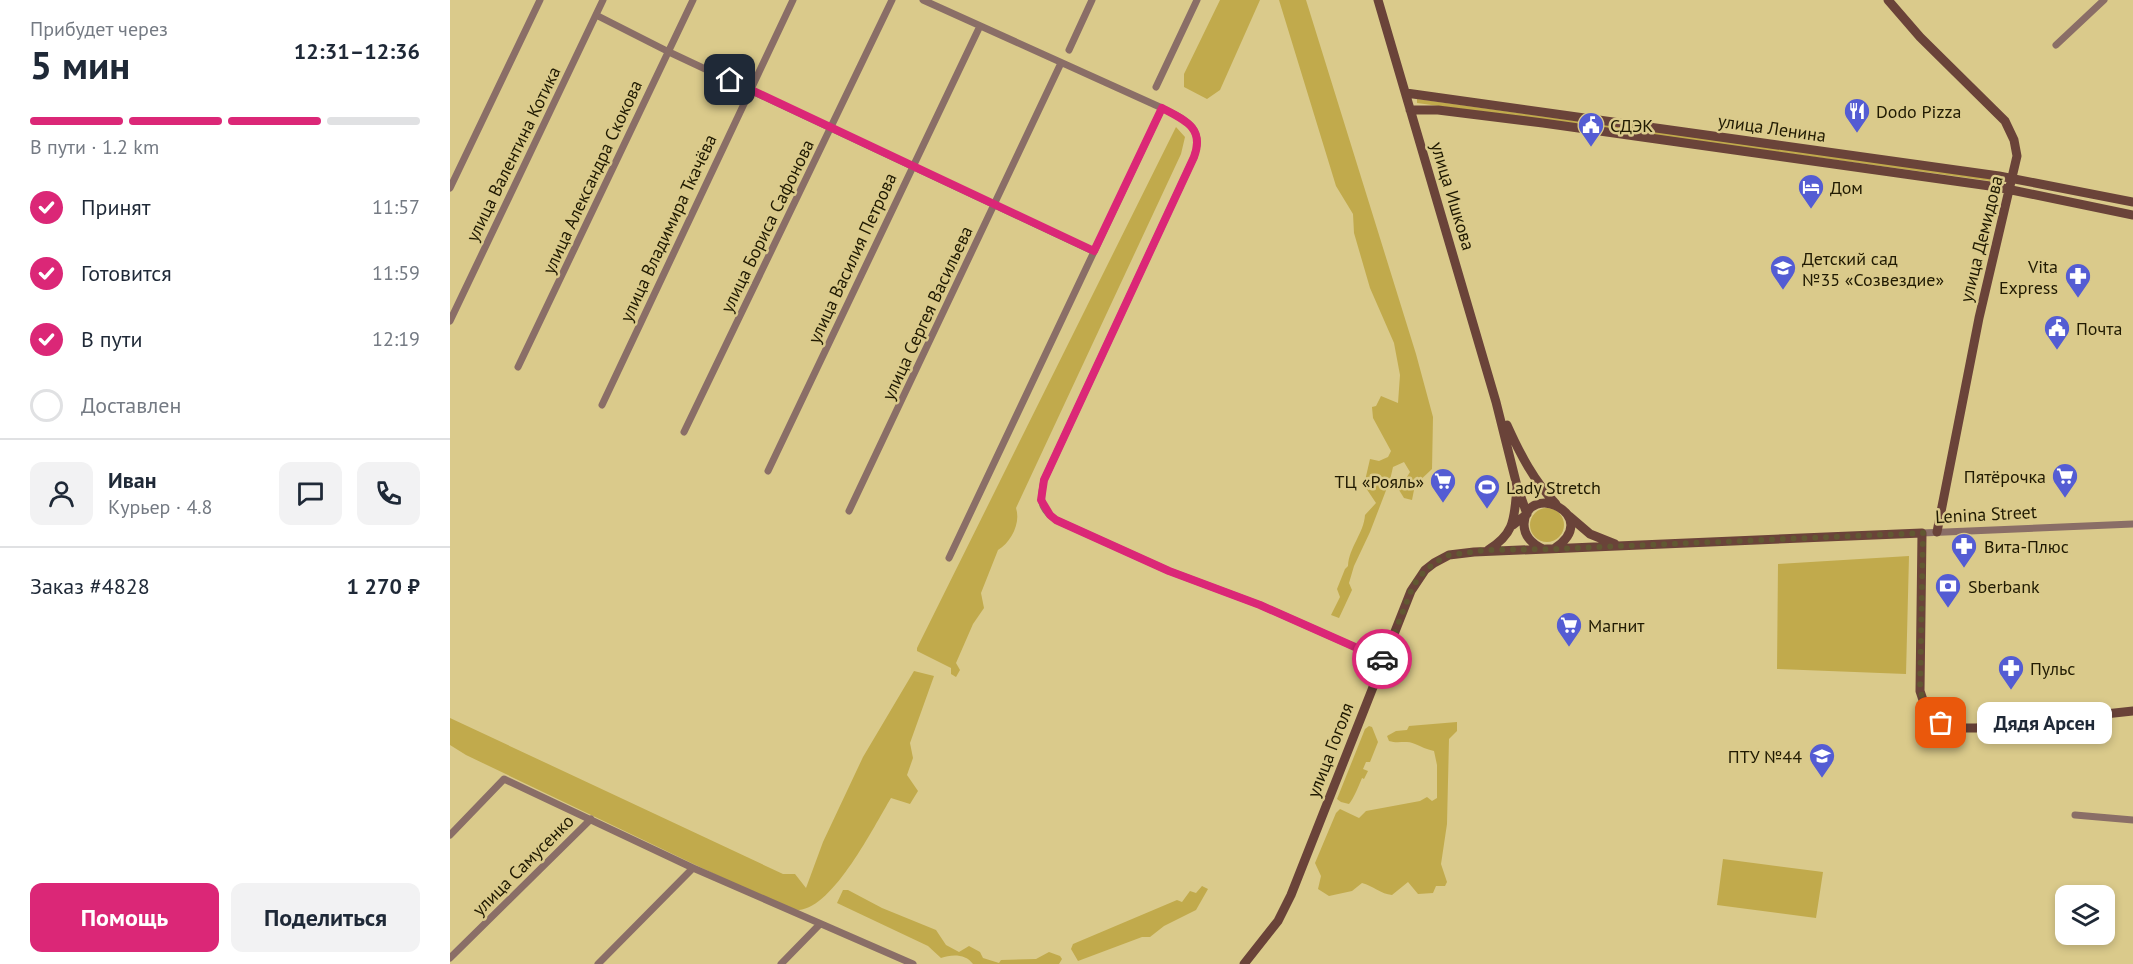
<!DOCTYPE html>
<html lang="ru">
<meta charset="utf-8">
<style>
body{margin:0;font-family:"PT Sans",sans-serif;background:#f2f2f3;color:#1f2937;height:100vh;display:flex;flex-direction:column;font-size:22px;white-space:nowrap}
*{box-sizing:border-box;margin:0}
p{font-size:20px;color:#747a83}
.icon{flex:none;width:33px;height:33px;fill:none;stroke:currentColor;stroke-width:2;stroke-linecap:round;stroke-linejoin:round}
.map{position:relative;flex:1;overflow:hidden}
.details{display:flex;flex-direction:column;background:#fff;width:450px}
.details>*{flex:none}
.controls{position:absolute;left:1605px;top:885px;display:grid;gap:12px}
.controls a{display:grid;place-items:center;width:60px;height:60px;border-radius:12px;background:#fff;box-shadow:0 3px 9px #0003;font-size:30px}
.pin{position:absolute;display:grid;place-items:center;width:51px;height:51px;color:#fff;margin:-26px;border-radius:12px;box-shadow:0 3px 9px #0006}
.courier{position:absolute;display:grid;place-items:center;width:60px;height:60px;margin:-30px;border:4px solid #db2777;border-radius:50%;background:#fff;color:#222;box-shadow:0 2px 8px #0007}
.bubble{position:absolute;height:42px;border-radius:12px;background:#fff;box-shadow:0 3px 9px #0003;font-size:20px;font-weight:700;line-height:42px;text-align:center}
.overview em{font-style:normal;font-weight:700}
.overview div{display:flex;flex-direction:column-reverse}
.overview{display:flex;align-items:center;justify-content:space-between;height:102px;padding:0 30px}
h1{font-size:39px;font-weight:700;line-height:45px}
.bar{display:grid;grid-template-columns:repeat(4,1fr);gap:9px 6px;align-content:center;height:72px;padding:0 30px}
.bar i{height:8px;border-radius:4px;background:#e0e1e3}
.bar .active{background:#db2777}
.bar p{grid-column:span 4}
.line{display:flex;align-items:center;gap:15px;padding:0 30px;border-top:2px solid #e0e1e3}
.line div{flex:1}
.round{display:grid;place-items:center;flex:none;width:63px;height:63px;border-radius:12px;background:#f2f2f3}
ol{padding:0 30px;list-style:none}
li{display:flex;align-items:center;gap:18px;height:66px}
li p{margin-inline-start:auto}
li .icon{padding:6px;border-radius:50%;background:#db2777;color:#fff;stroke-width:4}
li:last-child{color:#747a83}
li i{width:33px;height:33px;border:3px solid #e0e1e3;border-radius:50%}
.primary-button{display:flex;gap:12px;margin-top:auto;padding:12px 30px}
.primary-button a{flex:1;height:69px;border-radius:12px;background:#db2777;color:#fff;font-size:24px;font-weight:700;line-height:69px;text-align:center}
.primary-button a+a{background:#f2f2f3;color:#1f2937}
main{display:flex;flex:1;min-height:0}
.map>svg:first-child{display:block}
.green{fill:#c1aa4c}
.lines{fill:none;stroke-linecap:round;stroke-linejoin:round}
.street{stroke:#8a6e67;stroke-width:7}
.secondary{stroke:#6a4339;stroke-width:9}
.done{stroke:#615832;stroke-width:6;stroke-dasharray:0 10.8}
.route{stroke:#db2777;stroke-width:8}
.labels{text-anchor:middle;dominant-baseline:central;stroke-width:5;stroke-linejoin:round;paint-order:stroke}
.poi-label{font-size:18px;fill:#201a02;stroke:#daca8b;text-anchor:start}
.street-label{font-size:18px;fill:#201a02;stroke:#daca8b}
</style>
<main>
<section class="details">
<div class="overview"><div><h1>5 мин</h1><p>Прибудет через</p></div><em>12:31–12:36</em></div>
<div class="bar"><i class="active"></i><i class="active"></i><i class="active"></i><i></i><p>В пути · 1.2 km</p></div>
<ol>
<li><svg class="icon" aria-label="check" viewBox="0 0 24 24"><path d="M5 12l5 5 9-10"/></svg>Принят<p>11:57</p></li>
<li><svg class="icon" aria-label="check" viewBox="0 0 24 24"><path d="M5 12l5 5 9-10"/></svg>Готовится<p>11:59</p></li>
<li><svg class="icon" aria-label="check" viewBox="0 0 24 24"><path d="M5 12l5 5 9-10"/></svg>В пути<p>12:19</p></li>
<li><i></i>Доставлен</li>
</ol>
<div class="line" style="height:108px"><a class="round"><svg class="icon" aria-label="person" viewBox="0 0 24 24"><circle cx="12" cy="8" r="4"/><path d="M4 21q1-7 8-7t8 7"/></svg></a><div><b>Иван</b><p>Курьер · 4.8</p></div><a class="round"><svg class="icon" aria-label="chat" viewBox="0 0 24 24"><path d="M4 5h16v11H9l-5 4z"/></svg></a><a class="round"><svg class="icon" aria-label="phone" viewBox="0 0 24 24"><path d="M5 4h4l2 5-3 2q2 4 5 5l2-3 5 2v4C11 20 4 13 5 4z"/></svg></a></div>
<div class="line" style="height:78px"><div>Заказ #4828</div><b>1 270 ₽</b></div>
<div class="primary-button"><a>Помощь</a><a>Поделиться</a></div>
</section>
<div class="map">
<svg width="1683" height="964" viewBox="0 0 1683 964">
<rect width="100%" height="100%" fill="#daca8b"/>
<path class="green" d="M770 0H810L770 90 757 99 734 87V74Z
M829 0H856L966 354 983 417 982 469 965 485 962 500 954 498 949 490 960 472 954 462 943 467 940 480 920 532 904 566 899 583 902 590 889 618 881 615 890 597 887 589 895 569 898 566C899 547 914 533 915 515L926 503 914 485 920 459 929 461 938 457 941 451 923 418 922 407 926 406 931 396 948 403 950 375 944 343 920 288 904 233 903 214 886 186Z
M967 99 1548 179H1549L1548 182 967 103Z
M726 127 735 137 731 154 566 508C571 523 561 542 548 550L531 593 534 608 523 624 506 663 510 670 506 677 501 674V668L467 651V648Z
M1080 525a17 17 0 1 1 34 0a17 17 0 1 1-34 0Z
M1459 556 1456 674 1327 669 1328 564Z
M464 671 484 676 460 743 463 758 457 775 468 791 460 804 441 798C424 826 384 907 349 910 344 910 337 907 331 906L16 755 0 745V718L333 874H345L356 888 373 842 413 757Z
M1007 722V731L999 739 997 824 991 864 997 882 995 886H986L983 893 968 894 958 882 942 895C931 894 923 886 912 883L902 891 879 896 868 889 871 876 865 863 886 813 890 809 909 818 916 811 970 801 977 797 982 801 987 798V765L984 751C976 749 972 747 965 744 956 740 948 744 939 741L937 736 946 731 957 730 959 726Z
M919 726 922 727 928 742 920 762H916L913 769 918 771 914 779 912 778C909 785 904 798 899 804L891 802 887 799 915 729Z
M1273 859 1373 872 1366 918 1267 905Z
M752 886 758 889 746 910 714 926 700 937H692L628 961 621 949 623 944 727 900 732 902 740 891 746 893Z
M393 890H398L432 908 486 930 496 945 509 952 519 946 530 952 533 958 549 963 551 960 586 959 599 952 610 956 612 959 609 964H523C516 954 502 954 491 958L478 946 387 903Z"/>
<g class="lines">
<path class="street" d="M473 0 712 108C735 120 755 127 744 157L594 480C590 499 589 508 606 520L719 571 810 605 934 660
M146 15 219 52 643 251
M1606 45 1654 0
M619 50 642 0
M706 87 747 0
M0 188 90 0
M0 321 153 0
M68 367 243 0
M152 405 343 0
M234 432 442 0
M318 471 530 26
M399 511 611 63
M1472 533 1683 524
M499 558 712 108
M1625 815 1683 820
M0 835 54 779 243 868 463 964
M0 958 141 819
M148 964 243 868
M331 964 370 924"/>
<path class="secondary" d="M928 0 1046 402 1067 486 1077 514 1063 525
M1438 0 1470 37 1555 121 1564 140 1567 156 1529 318 1487 532
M956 93 1549 176 1683 202
M960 110H988L1093 123 1547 187 1683 215
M1057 425C1070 454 1084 481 1106 504
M1119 516 1140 534 1165 544
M1093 549C1082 544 1074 537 1074 524 1077 479 1153 516 1105 548
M1038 550C1066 533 1064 517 1067 488
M794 964 828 921 841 895 961 591 975 570 984 563 999 555 1024 552 1472 533 1470 691 1475 706 1484 719 1500 727 1510 728H1526L1683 711"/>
</g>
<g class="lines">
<path class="done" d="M932 659 934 660 961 591 968 578 984 563 999 555 1037 550 1104 549 1473 533 1470 691 1479 714 1491 723"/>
<path class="route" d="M280 80 644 251 712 108C735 120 755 128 744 157L594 480 591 500 600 515 606 520 719 571 810 605 932 659"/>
</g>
<defs>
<g id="restaurant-pin" transform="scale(1.35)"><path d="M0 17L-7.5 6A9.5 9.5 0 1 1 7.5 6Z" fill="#545cd3" stroke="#daca8b"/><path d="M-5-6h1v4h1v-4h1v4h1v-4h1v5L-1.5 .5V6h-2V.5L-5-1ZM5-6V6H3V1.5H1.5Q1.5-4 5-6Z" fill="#fff"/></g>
<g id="civic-pin" transform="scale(1.35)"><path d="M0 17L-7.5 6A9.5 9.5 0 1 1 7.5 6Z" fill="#545cd3" stroke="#daca8b"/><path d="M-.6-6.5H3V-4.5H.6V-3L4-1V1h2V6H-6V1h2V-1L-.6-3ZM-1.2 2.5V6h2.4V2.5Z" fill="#fff"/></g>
<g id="hotel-pin" transform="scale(1.35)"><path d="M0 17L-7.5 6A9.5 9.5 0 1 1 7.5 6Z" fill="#545cd3" stroke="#daca8b"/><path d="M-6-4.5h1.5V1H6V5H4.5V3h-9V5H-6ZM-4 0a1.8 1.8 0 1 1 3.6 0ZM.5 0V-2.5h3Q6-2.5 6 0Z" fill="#fff"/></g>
<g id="school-pin" transform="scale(1.35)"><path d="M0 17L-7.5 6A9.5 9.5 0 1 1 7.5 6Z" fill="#545cd3" stroke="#daca8b"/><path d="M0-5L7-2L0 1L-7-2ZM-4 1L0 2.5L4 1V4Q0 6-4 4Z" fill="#fff"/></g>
<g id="pharmacy-pin" transform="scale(1.35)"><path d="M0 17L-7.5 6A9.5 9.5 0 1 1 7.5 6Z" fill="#545cd3" stroke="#daca8b"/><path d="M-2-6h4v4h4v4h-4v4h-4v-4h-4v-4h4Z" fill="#fff"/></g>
<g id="supermarket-pin" transform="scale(1.35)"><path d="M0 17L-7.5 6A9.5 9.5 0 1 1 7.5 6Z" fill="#545cd3" stroke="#daca8b"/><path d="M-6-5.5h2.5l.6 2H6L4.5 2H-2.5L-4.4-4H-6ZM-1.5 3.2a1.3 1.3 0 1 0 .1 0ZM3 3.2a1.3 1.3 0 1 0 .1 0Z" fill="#fff"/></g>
<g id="stadium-pin" transform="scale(1.35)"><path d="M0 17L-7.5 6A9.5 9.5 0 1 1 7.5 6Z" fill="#545cd3" stroke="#daca8b"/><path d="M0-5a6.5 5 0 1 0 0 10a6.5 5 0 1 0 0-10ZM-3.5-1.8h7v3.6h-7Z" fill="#fff"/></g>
<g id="bank-pin" transform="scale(1.35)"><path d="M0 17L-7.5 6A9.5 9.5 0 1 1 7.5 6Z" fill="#545cd3" stroke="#daca8b"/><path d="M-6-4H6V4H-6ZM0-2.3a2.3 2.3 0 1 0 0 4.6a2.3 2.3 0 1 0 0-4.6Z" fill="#fff"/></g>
<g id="university-pin" transform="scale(1.35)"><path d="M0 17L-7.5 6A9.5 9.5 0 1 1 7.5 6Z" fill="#545cd3" stroke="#daca8b"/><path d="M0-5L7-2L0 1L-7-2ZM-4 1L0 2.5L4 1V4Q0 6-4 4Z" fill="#fff"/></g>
</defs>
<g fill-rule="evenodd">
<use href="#restaurant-pin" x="1407" y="111"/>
<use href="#civic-pin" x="1141" y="125"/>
<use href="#hotel-pin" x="1361" y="187"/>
<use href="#school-pin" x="1333" y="268"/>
<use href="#pharmacy-pin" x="1628" y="276"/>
<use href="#civic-pin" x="1607" y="328"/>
<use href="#supermarket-pin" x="1615" y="476"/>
<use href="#supermarket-pin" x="993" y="481"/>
<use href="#stadium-pin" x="1037" y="487"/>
<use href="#pharmacy-pin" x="1514" y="546"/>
<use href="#bank-pin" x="1498" y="586"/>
<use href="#supermarket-pin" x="1119" y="625"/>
<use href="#pharmacy-pin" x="1561" y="668"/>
<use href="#university-pin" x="1372" y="756"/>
</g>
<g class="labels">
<g class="poi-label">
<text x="1426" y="111">Dodo Pizza</text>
<text x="1160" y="125">СДЭК</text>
<text x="1380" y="187">Дом</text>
<text x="1352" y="258">Детский сад<tspan x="1352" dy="21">№35 «Созвездие»</tspan></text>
<text x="1608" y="266" text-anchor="end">Vita<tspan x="1608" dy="21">Express</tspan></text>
<text x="1626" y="328">Почта</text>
<text x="1596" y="476" text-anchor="end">Пятёрочка</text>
<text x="974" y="481" text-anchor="end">ТЦ «Рояль»</text>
<text x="1056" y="487">Lady Stretch</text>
<text x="1534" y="546">Вита-Плюс</text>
<text x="1518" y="586">Sberbank</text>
<text x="1138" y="625">Магнит</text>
<text x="1580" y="668">Пульс</text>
<text x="1352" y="756" text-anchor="end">ПТУ №44</text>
</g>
<g class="street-label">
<text transform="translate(1322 128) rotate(8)">улица Ленина</text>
<text transform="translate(63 154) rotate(-64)">улица Валентина Котика</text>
<text transform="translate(142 177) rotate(-65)">улица Александра Скокова</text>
<text transform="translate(1003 196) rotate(73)">улица Ишкова</text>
<text transform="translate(317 226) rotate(-64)">улица Бориса Сафонова</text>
<text transform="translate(218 228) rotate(-65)">улица Владимира Ткачёва</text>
<text transform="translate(1531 239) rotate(-76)">улица Демидова</text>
<text transform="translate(402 258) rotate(-65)">улица Василия Петрова</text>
<text transform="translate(477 313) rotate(-65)">улица Сергея Васильева</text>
<text transform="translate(1536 514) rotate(-3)">Lenina Street</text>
<text transform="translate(880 750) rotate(-69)">улица Гоголя</text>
<text transform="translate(73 865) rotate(-45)">улица Самусенко</text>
</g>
</g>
</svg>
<div class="controls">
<a><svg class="icon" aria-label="layers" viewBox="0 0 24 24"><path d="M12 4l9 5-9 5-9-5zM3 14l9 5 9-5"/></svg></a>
</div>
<div class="pin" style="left:1491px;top:723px;background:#ea580c"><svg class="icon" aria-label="bag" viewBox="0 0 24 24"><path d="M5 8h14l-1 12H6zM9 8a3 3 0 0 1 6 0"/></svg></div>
<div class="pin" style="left:280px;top:80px;background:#1f2937"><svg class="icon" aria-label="home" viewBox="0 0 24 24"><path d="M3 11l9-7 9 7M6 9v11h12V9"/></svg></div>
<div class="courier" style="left:932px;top:659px"><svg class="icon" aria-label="car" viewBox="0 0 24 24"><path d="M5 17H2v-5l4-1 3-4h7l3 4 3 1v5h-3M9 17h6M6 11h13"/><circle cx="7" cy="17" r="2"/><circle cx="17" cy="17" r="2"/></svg></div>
<div class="bubble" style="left:1527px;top:702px;width:135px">Дядя Арсен</div>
</div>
</main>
